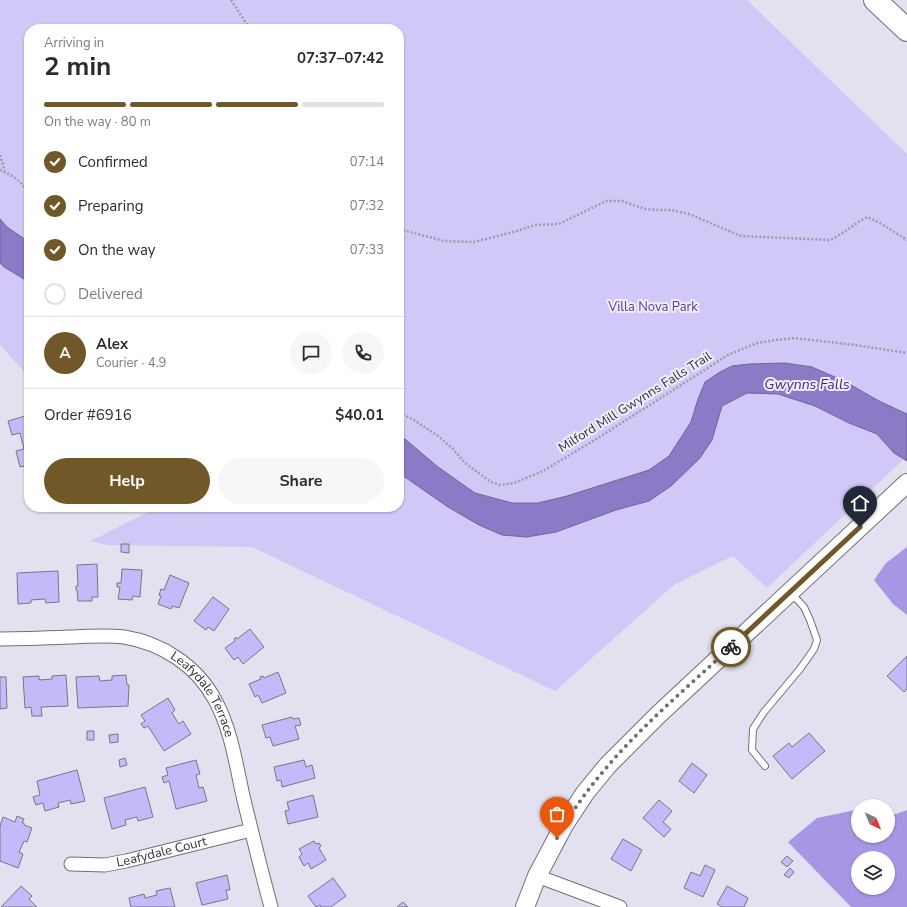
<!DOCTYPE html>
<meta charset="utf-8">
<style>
body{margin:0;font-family:"Nunito Sans",sans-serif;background:#f7f7f7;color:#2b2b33;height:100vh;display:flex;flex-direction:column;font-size:15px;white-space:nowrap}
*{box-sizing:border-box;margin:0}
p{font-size:13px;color:#7c7c81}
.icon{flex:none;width:22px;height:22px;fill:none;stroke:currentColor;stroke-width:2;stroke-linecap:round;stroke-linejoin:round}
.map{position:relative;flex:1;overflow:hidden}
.panel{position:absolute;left:24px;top:24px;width:380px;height:488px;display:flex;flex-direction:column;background:#fff;border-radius:16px;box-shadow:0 1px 3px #0004}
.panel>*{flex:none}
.needle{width:26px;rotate:137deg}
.buttons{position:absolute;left:851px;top:799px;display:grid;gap:8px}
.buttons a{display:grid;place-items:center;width:44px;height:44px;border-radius:50%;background:#fff;box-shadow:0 1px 3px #0004;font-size:20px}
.pin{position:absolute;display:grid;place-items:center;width:34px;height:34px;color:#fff;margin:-41px -17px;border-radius:50% 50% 50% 0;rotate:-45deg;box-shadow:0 0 4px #0007}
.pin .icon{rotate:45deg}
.courier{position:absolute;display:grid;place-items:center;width:40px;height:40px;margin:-20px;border:3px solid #705828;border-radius:50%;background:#fff;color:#222;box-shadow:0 1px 5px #0007}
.head em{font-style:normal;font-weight:700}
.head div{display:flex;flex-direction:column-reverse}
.head{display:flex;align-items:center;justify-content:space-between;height:68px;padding:0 20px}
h1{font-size:26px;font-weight:700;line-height:30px}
.bar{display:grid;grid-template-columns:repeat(4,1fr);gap:6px 4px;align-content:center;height:48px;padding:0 20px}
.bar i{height:5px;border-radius:3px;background:#e1e1e2}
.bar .active{background:#705828}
.bar p{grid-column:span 4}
.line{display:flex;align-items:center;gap:10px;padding:0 20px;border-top:1px solid #e1e1e2}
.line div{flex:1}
.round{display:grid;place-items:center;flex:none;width:42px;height:42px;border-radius:21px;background:#f7f7f7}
ol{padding:0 20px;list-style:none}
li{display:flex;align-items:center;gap:12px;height:44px}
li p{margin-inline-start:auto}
li .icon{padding:4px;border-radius:50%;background:#705828;color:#fff;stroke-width:4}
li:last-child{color:#7c7c81}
li i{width:22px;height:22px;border:2px solid #e1e1e2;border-radius:50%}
.action{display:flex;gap:8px;margin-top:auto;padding:8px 20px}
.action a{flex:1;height:46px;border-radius:24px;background:#705828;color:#fff;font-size:16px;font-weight:700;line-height:46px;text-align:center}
.action a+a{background:#f7f7f7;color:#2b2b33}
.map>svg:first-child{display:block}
.green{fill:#d1c8f8}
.forest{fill:#a896e4;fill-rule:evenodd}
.water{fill:#8c7ac6;stroke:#71649b}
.building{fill:#c6b9fa;stroke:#787683}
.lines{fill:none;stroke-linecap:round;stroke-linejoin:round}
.service-casing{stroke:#716f7b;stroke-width:8}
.minor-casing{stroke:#716f7b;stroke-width:15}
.secondary-casing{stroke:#716f7b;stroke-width:20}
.motorway-casing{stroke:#716f7b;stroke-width:24}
.path{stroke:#9d9ca6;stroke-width:2.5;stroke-dasharray:2 2;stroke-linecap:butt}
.service{stroke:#fff;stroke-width:6}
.minor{stroke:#fff;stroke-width:13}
.secondary{stroke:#fff;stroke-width:18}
.motorway{stroke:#fff;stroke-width:22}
.done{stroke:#706f77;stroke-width:4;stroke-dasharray:0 7.2}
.route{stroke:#705828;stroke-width:5}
.labels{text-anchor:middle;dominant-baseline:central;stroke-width:4;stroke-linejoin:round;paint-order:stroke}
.park-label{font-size:13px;fill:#583c98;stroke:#f0eefc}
.street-label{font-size:13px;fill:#323237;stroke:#f0eefc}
.water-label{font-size:14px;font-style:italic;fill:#3f1f7a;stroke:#f0eefc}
</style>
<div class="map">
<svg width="907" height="907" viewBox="0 0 907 907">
<rect width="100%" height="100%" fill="#e3e1ef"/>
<path class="green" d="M0 0H747L907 154V456L767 588 733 556 675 584 555 691 252 547 106 545 91 541 158 507H399V29H29V377L0 345Z"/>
<path class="forest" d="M907 547V615L893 604 874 580 886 563Z
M856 810H858V836H888V813L896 814 907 810V907H851L788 842 817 818ZM858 858H888V888H858Z"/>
<path class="water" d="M0 219 7 227 29 242V282L4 267 0 263Z
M785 363 812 367 844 381 879 401 907 414V461L894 453 877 434 849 423 815 406 778 394 747 393 722 406 712 440 700 458 671 486 649 501 616 510 556 532 527 537 502 535 479 525 448 507 399 473V434L438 467 475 493 512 503H538L567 496 649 470 669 456 691 422 698 399 705 382 720 372 732 366 749 364Z"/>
<path class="building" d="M29 415V465L20 467 16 451 24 449 20 433 12 435 8 421Z
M121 544H129V553L121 552Z
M97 564 98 597H92V601H78L77 590H76V586H78L77 565Z
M122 569 142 570 140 597 133 596 132 600 118 599 120 587H117V583H121Z
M58 571 59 602 46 603 45 599 31 600V603L18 604 17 573Z
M170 575 189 583 179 608 172 606 171 609 158 604 161 596 159 595 161 589 164 590Z
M213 597 229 609 214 631 208 627 206 630 194 621Z
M250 629 264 647 243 664 238 657 234 660 225 648 235 641 234 639 236 637 237 639Z
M907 656V689L904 692 887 676Z
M278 672 286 693 262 703 258 695 255 697 249 684 261 679 260 677 263 676 264 678Z
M66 675 68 706 41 707 42 716H32L31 707 25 708 23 677 39 676V680L52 679V676Z
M126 675 127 685H129L128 706 78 708 76 677 99 676 100 681 112 680V676Z
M0 677H6L7 708 0 709Z
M168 698 175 710 172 713 179 724 183 721 191 734 164 751 148 726 144 728 141 724 145 721 141 715Z
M292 717 293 719 299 718 301 725 295 726 299 739 273 746 270 737 266 738 262 725Z
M87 731H94V740H87Z
M809 733 825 751 792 779 773 756 789 743 792 747Z
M118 734V742L110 743 109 735Z
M125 758 127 765 120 767 119 760Z
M196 760 200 774 196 775 199 788 203 787 207 801 176 809 169 781 164 783 162 777 168 775 166 768Z
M304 760 306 767 312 765 315 778 282 787 281 780 277 781 274 767Z
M692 763 707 775 694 793 679 781Z
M77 770 85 801 71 804 70 800 58 803 59 807 45 811 43 803 36 805 33 797 40 795 37 781Z
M145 787 153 817 138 821 137 817 125 820 126 825 112 829 104 798Z
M313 795 318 817 288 824 285 811 289 810 287 802Z
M659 800 672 811 663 822 671 829 664 837 643 818Z
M17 816 24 819 22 823H24V825L32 828 27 842 24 841 19 852 23 854 18 868 0 861V826L3 817 15 822Z
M623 839 642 850 631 871 611 859Z
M314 841 316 844 319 843 321 846 319 848 326 860 311 869 308 863 304 866 299 857 302 854 299 849Z
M787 856 793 861 787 867 781 862Z
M705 865 715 870 703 897 684 888 691 872 700 876Z
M790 868 794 872 789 878 784 875Z
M227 875 230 890H226L228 899 202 905 196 883Z
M333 878 346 896 331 907H321L320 905 316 907 308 896Z
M21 886 32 896 29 899 37 907H1Z
M727 886 748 898 744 907H722L717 904Z
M170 888 175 907H131L129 898 144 894 145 898 157 895 156 891Z
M403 902 408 907H397Z"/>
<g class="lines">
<g class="service-casing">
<path id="service" d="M765 766 752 750 753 729 764 712 800 669 814 649 817 640 810 620 804 607 791 593"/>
</g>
<g class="minor-casing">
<g id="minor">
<path id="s1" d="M0 639C24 639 48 638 73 637 89 636 107 635 124 637 162 643 197 666 215 700 231 729 236 764 243 796 252 833 261 870 271 907"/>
<path id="s2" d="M71 864 105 865 126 861 251 830"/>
<path d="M537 876 620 907"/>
</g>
</g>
<g class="secondary-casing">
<path id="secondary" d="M525 907 537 876 564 825 585 793 608 765 658 715 907 483"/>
</g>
<g class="motorway-casing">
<path id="motorway" d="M875 0 907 30"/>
</g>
<path class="path" d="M231 0 250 29
M0 155 5 172
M0 170C12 175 22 182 29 193
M399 229 444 241 474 242 517 231 535 225 559 224 606 201H622L645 209 658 210H671L689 214 741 236 830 240C843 234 854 224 867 217L880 223 907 240
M399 413 414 420 438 436 453 449 465 463 491 482 500 485 514 483 543 471 598 438 728 355 757 343 776 340 794 338 855 345 907 353"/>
<use href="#service" class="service"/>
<use href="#minor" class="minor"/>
<use href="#secondary" class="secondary"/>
<use href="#motorway" class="motorway"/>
</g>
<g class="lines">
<path class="done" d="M557 838C599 761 668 705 731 647"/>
<path class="route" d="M731 647 860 527"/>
</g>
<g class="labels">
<g class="park-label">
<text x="653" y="307">Villa Nova Park</text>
</g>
<g class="street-label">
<text transform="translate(635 402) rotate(-32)">Milford Mill Gwynns Falls Trail</text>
<text stroke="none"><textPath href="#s1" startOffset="227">Leafydale Terrace</textPath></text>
<text stroke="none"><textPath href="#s2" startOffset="92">Leafydale Court</textPath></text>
</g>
<g class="water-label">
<text x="807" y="384">Gwynns Falls</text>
</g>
</g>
</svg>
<div class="buttons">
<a><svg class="needle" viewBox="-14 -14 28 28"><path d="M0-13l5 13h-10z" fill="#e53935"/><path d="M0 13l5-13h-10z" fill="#7c7c81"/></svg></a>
<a><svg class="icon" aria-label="layers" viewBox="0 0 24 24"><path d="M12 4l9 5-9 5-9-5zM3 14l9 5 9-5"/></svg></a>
</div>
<div class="pin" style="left:557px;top:838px;background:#ea580c"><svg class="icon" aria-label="bag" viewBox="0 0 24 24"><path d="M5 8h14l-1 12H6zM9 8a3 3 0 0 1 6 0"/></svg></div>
<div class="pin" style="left:860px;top:527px;background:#1f2937"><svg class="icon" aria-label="home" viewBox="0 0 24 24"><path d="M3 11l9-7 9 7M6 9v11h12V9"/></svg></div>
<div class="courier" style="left:731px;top:647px"><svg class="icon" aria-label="bike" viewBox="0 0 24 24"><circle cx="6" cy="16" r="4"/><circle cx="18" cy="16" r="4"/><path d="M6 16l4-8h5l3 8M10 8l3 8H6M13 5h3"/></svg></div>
<section class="panel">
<div class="head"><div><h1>2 min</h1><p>Arriving in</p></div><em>07:37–07:42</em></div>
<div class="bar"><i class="active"></i><i class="active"></i><i class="active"></i><i></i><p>On the way · 80 m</p></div>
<ol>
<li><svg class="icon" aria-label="check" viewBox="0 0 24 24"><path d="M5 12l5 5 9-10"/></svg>Confirmed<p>07:14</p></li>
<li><svg class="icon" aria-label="check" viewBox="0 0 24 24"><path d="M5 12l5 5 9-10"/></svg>Preparing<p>07:32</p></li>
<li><svg class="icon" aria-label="check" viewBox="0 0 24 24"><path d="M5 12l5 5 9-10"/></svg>On the way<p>07:33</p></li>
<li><i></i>Delivered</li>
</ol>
<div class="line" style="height:72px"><b class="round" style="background:#705828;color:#fff">A</b><div><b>Alex</b><p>Courier · 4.9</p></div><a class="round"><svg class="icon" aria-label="chat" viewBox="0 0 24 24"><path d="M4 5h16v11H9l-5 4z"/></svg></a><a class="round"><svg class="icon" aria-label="phone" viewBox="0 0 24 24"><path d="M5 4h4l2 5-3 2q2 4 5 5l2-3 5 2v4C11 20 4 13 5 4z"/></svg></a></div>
<div class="line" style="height:52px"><div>Order #6916</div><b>$40.01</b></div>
<div class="action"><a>Help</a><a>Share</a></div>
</section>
</div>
